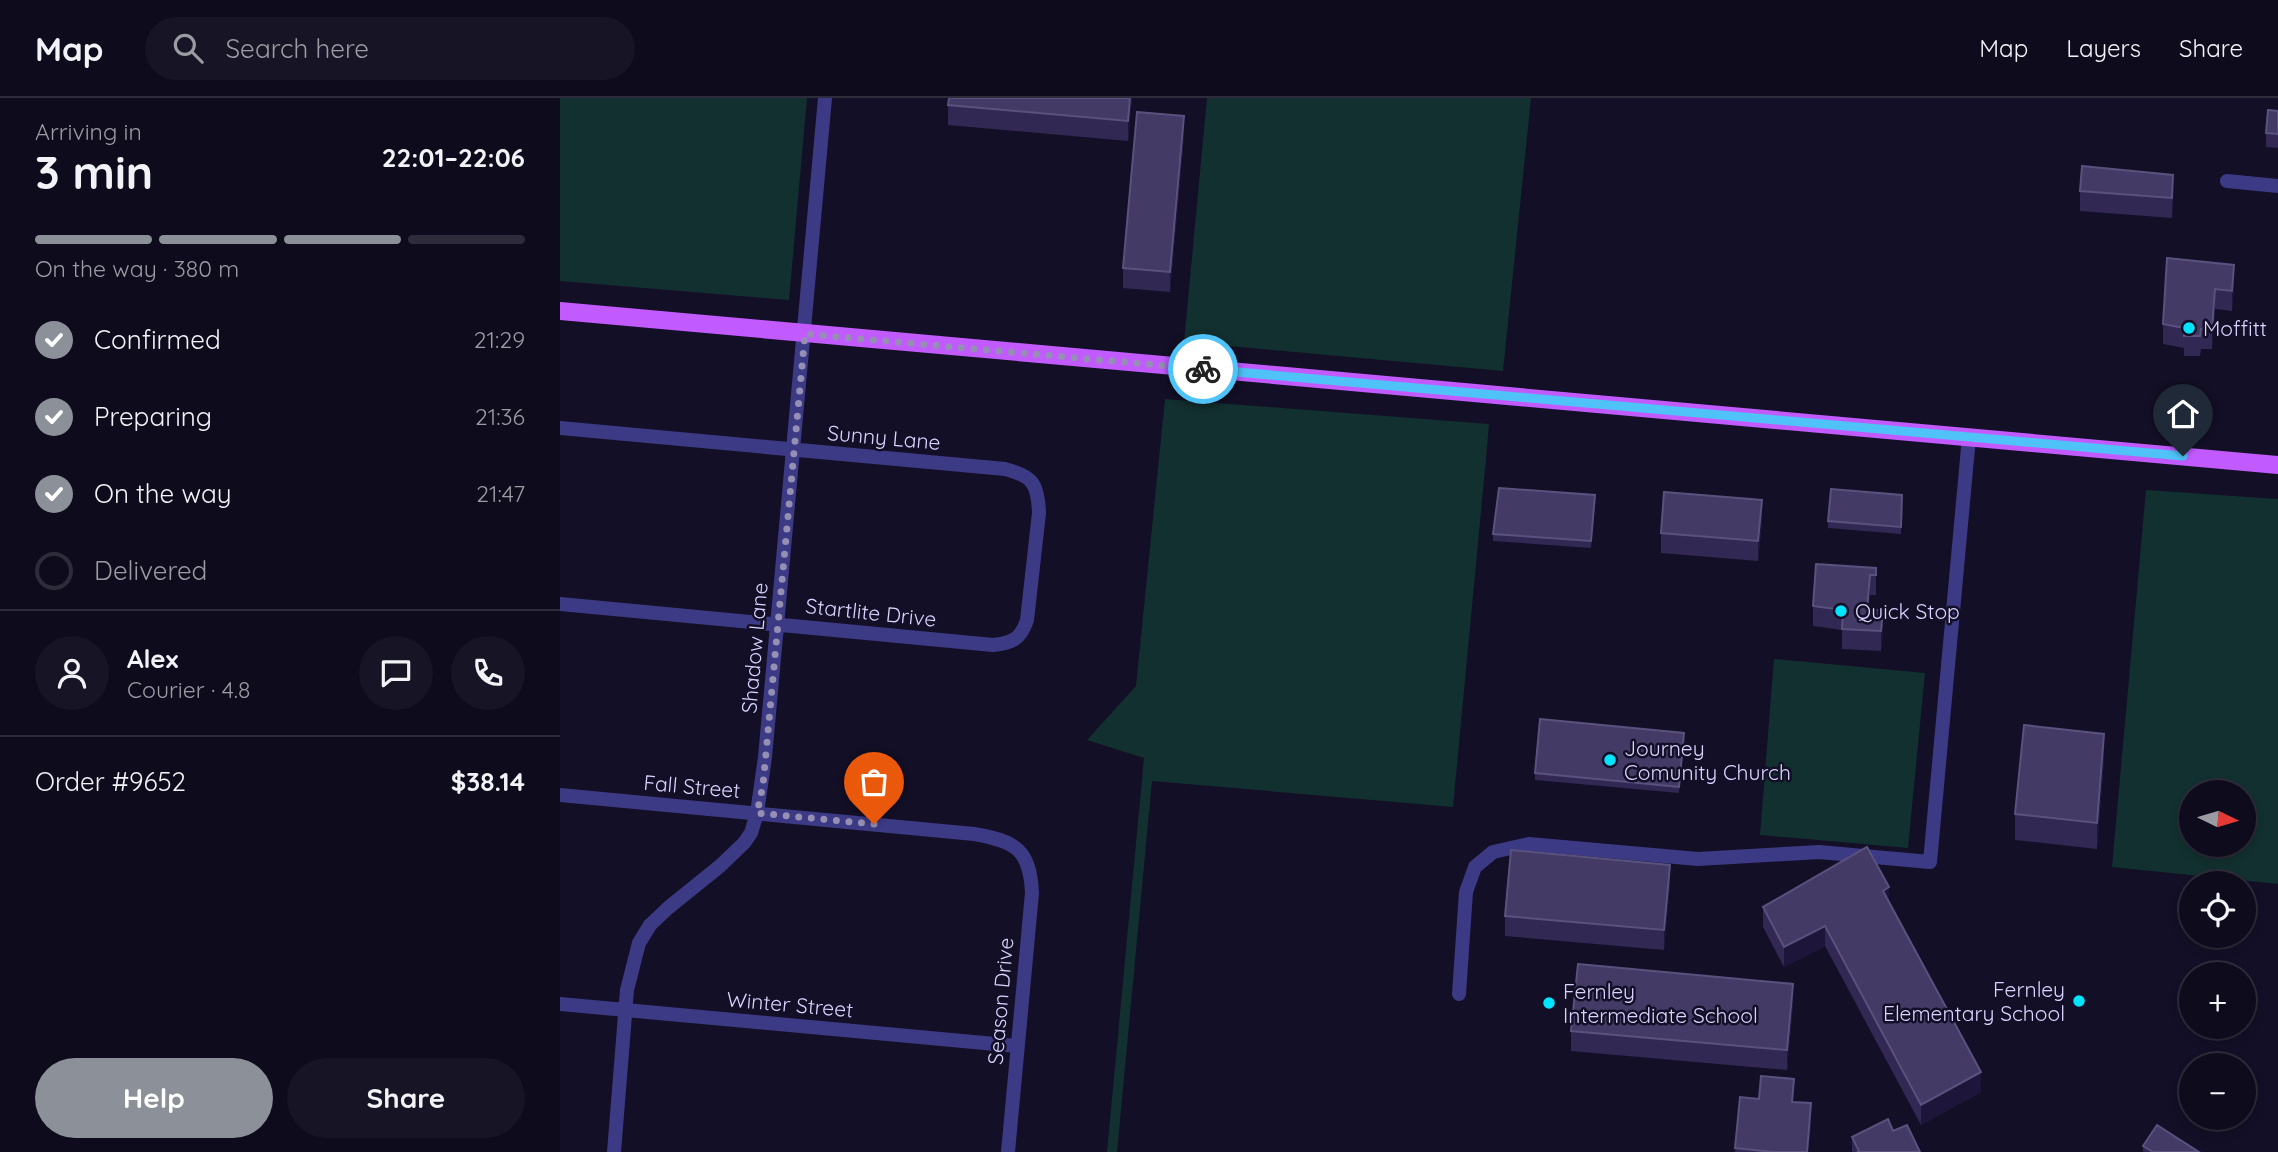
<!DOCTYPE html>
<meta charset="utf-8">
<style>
body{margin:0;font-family:Quicksand,sans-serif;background:#171425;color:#f1f3f6;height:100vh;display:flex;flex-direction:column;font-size:26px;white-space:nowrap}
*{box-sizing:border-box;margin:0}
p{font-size:23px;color:#9b9ba3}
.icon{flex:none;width:38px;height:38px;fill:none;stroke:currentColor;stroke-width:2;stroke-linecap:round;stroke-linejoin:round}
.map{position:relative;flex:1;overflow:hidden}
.panel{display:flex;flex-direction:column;background:#0e0b1c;width:560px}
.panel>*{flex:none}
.needle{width:46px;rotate:95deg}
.controls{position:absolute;left:1619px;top:682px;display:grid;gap:14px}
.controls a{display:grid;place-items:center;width:77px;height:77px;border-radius:50%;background:#0e0b1c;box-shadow:0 4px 10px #0003,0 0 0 2px #2e2b3b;font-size:35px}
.pin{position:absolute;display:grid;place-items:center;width:60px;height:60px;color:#fff;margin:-72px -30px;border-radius:50% 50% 50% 0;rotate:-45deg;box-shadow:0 0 7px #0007}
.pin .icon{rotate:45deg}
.courier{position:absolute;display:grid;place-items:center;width:70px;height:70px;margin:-35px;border:5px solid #4fc3f7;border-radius:50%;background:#fff;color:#222;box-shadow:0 2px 9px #0007}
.headline em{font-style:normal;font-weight:700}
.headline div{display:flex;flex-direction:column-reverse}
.headline{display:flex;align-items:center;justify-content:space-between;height:119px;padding:0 35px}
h1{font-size:46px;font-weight:700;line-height:52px}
.bar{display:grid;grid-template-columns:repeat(4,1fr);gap:10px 7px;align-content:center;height:84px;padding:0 35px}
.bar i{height:9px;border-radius:5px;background:#2e2b3b}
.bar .current{background:#8c9099}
.bar p{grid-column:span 4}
.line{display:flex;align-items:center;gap:18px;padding:0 35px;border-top:2px solid #2e2b3b}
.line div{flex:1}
.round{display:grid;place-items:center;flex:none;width:74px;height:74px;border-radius:37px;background:#171425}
ol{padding:0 35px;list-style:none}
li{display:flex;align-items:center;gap:21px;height:77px}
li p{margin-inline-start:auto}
li .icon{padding:7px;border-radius:50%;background:#8c9099;color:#fff;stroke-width:4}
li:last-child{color:#9b9ba3}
li i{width:38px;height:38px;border:4px solid #2e2b3b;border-radius:50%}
.action{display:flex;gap:14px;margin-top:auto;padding:14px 35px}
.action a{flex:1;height:80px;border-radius:42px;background:#8c9099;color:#fff;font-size:28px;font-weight:700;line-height:80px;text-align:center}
.action a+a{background:#171425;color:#f1f3f6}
header{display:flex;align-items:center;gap:42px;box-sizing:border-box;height:98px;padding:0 35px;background:#0e0b1c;border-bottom:2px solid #2e2b3b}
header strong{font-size:33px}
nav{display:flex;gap:38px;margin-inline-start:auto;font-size:24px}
.search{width:490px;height:63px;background:#171425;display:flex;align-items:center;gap:18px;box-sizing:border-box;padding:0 24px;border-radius:38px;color:#9b9ba3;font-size:26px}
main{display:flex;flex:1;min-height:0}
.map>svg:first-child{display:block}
.green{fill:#12302f;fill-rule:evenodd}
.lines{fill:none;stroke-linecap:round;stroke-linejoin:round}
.minor{stroke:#3d3a85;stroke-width:14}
.primary{stroke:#c25bff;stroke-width:18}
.wall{fill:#312854}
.shaded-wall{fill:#1d163a}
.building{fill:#433a66;stroke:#5a527e;stroke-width:2}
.done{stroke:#948fb3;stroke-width:7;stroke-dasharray:0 12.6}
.route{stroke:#4fc3f7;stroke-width:9}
.poi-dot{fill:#00e5ff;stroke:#130f26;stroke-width:2.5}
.labels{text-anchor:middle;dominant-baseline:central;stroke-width:5;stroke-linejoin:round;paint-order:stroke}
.poi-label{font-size:21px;fill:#d9d4ff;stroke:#130f26;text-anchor:start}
.street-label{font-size:21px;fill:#d9d4ff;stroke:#130f26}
</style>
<header>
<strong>Map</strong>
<div class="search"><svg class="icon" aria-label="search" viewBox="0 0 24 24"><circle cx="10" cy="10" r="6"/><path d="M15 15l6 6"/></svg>Search here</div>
<nav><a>Map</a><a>Layers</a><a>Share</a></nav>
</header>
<main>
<section class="panel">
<div class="headline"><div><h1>3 min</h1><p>Arriving in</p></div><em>22:01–22:06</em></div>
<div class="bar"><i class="current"></i><i class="current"></i><i class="current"></i><i></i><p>On the way · 380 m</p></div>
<ol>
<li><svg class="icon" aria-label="check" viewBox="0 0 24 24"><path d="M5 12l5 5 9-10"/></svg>Confirmed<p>21:29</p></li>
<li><svg class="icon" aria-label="check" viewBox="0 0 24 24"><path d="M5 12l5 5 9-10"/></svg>Preparing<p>21:36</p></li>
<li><svg class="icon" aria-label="check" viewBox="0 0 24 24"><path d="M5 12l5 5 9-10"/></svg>On the way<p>21:47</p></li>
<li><i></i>Delivered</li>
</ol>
<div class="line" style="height:126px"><a class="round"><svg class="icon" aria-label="person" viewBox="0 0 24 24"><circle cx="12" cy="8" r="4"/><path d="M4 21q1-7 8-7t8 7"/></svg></a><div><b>Alex</b><p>Courier · 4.8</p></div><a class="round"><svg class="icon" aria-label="chat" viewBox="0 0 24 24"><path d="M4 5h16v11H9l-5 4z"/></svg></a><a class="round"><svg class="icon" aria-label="phone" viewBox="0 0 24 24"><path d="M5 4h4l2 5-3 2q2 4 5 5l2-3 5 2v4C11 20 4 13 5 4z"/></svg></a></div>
<div class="line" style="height:91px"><div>Order #9652</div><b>$38.14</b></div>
<div class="action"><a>Help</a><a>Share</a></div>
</section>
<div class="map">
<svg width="1718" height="1054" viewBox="0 0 1718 1054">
<rect width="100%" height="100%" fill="#130f26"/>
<path class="green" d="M0 0H247L229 202 0 183Z
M647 0H971L943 273 624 244Z
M605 301 929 326 927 350 893 709 592 683 557 1054H547L584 660 527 642 576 588Z
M1586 392 1718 401V786L1552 769ZM1631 695H1684V747H1631Z
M1214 561 1365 575 1348 750 1200 737Z"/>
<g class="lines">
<path class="minor" d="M1667 83 1718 88
M0 330 445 371C473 378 478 386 479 415L467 522C461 541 452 545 433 547L0 506
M0 697 414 736C455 743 470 751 472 795L448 1054
M899 896 906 794 915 769 933 754 969 746 1138 761 1259 754 1370 764 1409 339
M0 906 457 948
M54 1054 67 892 79 845 90 827 108 810 160 768 184 745 191 735 197 715 205 659 265 0"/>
<path class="primary" d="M0 213 1718 367"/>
</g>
<path class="wall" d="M572 0 568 43 388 27V7Z
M1718 13V50L1706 49V35Z
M624 38 610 194 563 190V170Z
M1520 93 1613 97 1612 120 1520 113Z
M1607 160 1674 187 1672 213 1655 211 1652 251H1641L1640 258H1624V250L1603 246V226Z
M1342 397 1341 436 1268 430V423Z
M1035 404 1031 450 933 443V436Z
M1202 422 1198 463 1101 455V435Z
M1316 470V497H1310L1308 512 1323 532 1321 553 1282 551V532L1253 528V508Z
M1124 642 1119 695 975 682V675Z
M1544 662 1537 751 1455 742V716Z
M1110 787 1104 852 945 838V818Z
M1329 804 1421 994 1361 1027 1265 848 1224 869 1203 829V809Z
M1233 906 1227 972 1011 953V933Z
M1180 999 1234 1004 1251 1026 1248 1054H1175Z
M1333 1033 1360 1054H1292V1039Z
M1583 1048 1639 1054H1583Z"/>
<path class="shaded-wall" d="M570 0H572L568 43V23Z
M624 18V38L610 194V174Z
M1674 167V187L1672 213V193Z
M1655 191V211L1652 251V231Z
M1202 402V422L1198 463V443Z
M1310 477V497L1307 532V512Z
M1323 512V532L1321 553V533Z
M1544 636V662L1537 751V725Z
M1110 767V787L1104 852V832Z
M1329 789V809L1323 793Z
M1265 828V848L1224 869V849Z
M1233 886V906L1227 972V952Z
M1421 974V994L1361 1027V1007Z
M1251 1005V1026L1248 1054H1247Z"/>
<path class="building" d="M389 0H570L568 23 388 7Z
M1708 12 1718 13V36L1706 35Z
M577 14 624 18 610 174 563 170Z
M1522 68 1613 77 1612 100 1520 93Z
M1607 160 1674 167 1672 193 1655 191 1652 231H1641L1640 238H1624V230L1603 226Z
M939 390 1035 397 1031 443 933 436Z
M1271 391 1342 397 1341 429 1268 423Z
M1104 394 1202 402 1198 443 1101 435Z
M1256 466 1316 470V477H1310L1307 512H1323L1321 533 1282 531 1283 512 1253 508Z
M980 621 1124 635 1119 689 975 675Z
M1464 627 1544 636 1537 725 1455 716Z
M1307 749 1329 789 1323 793 1421 974 1361 1007 1265 828 1224 849 1203 809Z
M951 752 1110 767 1104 832 945 818Z
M1018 866 1233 886 1227 952 1011 933Z
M1201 978 1234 981 1232 1004 1251 1005 1247 1054H1213L1175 1050 1180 999 1199 1001Z
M1328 1021 1333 1033 1347 1027 1360 1054H1297L1299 1053 1292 1039Z
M1597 1027 1639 1054H1593L1583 1048Z"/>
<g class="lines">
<path class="done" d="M314 726 197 715 203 687 245 236 643 271"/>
<path class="route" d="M643 271 1623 358"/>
</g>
<g class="poi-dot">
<circle cx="1629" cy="230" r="7"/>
<circle cx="1281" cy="513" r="7"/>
<circle cx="1050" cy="662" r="7"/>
<circle cx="1519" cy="903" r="7"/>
<circle cx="989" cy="905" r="7"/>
</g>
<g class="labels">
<g class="poi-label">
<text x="1643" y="230">Moffitt</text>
<text x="1295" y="513">Quick Stop</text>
<text x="1064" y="650">Journey<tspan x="1064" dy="24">Comunity Church</tspan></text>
<text x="1505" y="891" text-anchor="end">Fernley<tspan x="1505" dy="24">Elementary School</tspan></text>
<text x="1003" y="893">Fernley<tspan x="1003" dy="24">Intermediate School</tspan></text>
</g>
<g class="street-label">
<text transform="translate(324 339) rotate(5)">Sunny Lane</text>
<text transform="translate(311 514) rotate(6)">Startlite Drive</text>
<text transform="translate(194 550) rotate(-85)">Shadow Lane</text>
<text transform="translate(132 688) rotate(5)">Fall Street</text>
<text transform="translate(440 903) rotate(-85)">Season Drive</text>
<text transform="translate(230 906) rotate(5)">Winter Street</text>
</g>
</g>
</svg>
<div class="controls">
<a><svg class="needle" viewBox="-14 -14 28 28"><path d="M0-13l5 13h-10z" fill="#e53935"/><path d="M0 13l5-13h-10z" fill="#9b9ba3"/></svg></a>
<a><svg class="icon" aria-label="locate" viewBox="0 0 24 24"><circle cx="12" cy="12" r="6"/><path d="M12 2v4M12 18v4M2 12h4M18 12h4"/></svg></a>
<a>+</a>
<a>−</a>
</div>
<div class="pin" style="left:314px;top:726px;background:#ea580c"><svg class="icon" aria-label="bag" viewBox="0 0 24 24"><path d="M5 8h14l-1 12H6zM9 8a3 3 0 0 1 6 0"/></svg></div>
<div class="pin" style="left:1623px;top:358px;background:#1f2937"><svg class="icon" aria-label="home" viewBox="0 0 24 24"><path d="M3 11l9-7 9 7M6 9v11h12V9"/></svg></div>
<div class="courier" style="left:643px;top:271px"><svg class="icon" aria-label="bike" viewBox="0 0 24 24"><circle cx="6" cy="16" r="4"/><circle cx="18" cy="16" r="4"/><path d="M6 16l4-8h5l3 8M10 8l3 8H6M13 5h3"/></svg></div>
</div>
</main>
